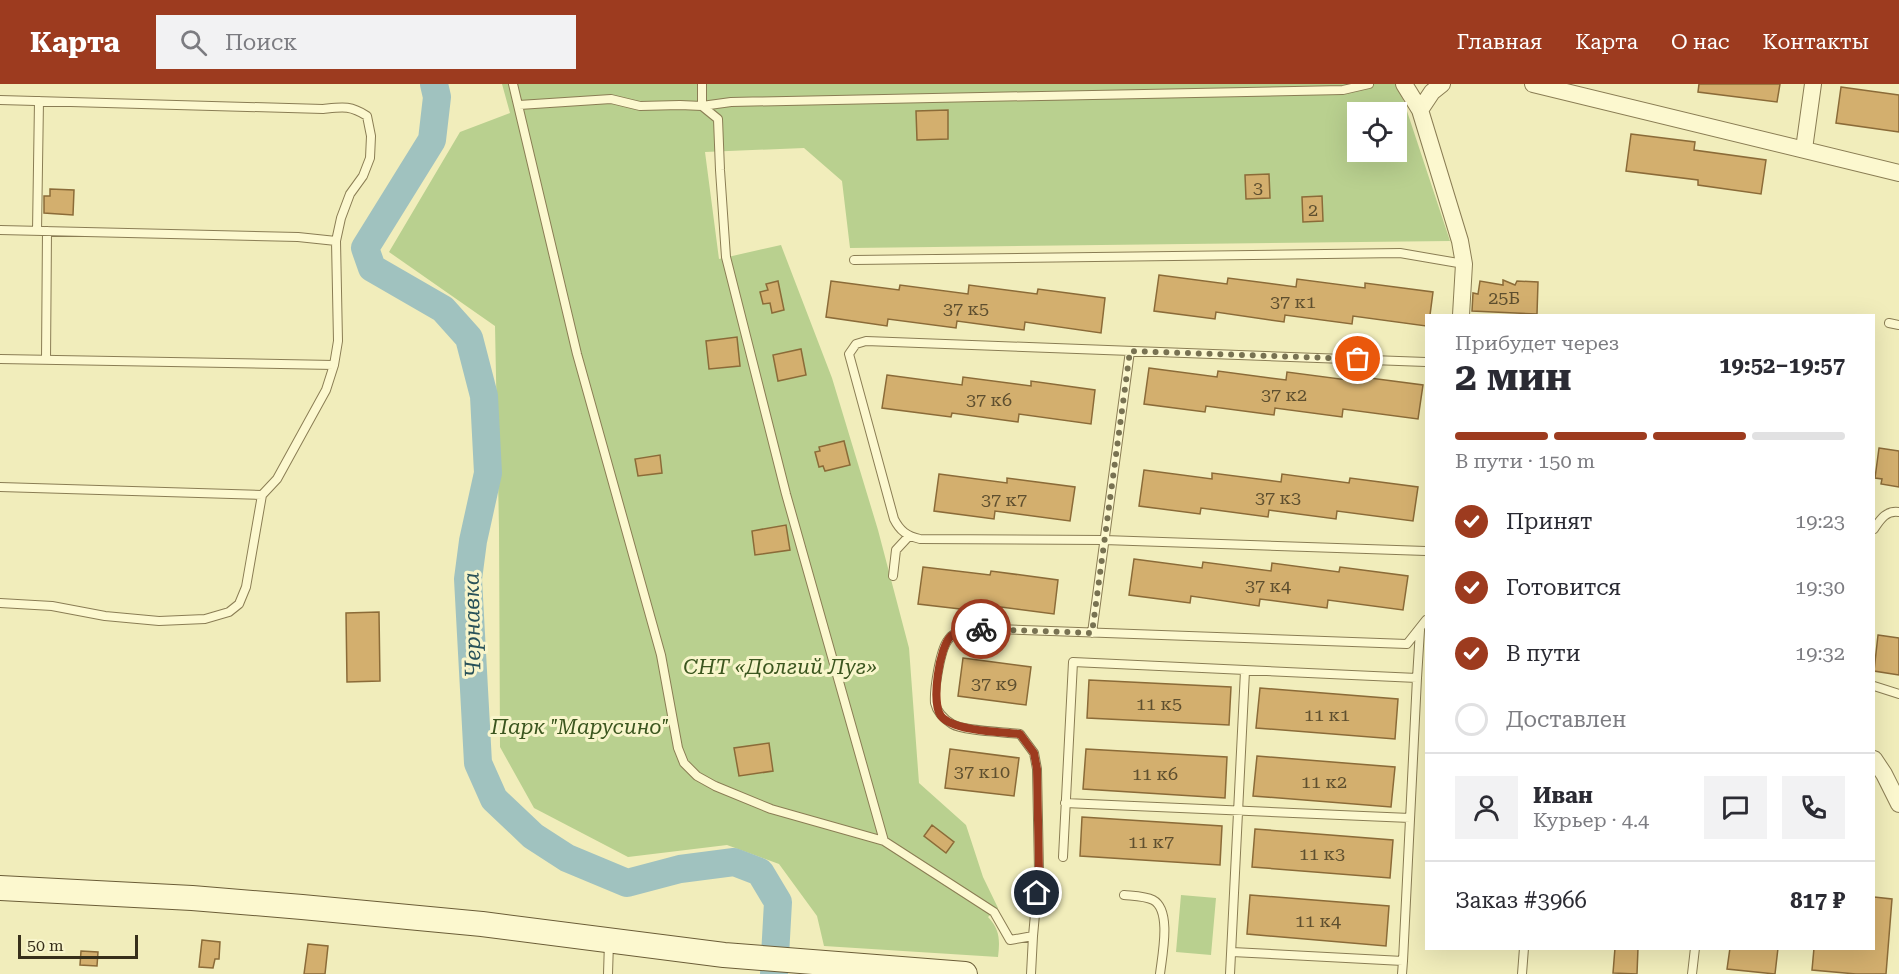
<!DOCTYPE html>
<html lang="ru">
<meta charset="utf-8">
<style>
body{margin:0;font-family:"Roboto Serif",serif;background:#f2f2f3;color:#2b2b33;height:100vh;display:flex;flex-direction:column;font-size:22px;white-space:nowrap}
*{box-sizing:border-box;margin:0}
p{font-size:20px;color:#7c7c81}
.icon{flex:none;width:33px;height:33px;fill:none;stroke:currentColor;stroke-width:2;stroke-linecap:round;stroke-linejoin:round}
.map{position:relative;flex:1;overflow:hidden}
.panel{position:absolute;left:1425px;top:230px;width:450px;height:636px;display:flex;flex-direction:column;background:#fff;border-radius:0px;box-shadow:0 6px 24px #0002}
.panel>*{flex:none}
.tools{position:absolute;left:1347px;top:18px;display:grid;gap:12px}
.tools a{display:grid;place-items:center;width:60px;height:60px;border-radius:0px;background:#fff;box-shadow:0 6px 24px #0002;font-size:30px}
.scale{position:absolute;left:18px;bottom:15px;width:120px;box-sizing:border-box;padding-left:6px;border:3px solid #372f1a;border-top:0;font-size:16px;line-height:21px;white-space:nowrap;color:#372f1a;-webkit-text-stroke:4px #f8f5cb;paint-order:stroke}
.pin{position:absolute;display:grid;place-items:center;width:51px;height:51px;color:#fff;margin:-26px;border:3px solid #fff;border-radius:50%;box-shadow:0 2px 6px #0007}
.courier{position:absolute;display:grid;place-items:center;width:60px;height:60px;margin:-30px;border:4px solid #9d3b1f;border-radius:50%;background:#fff;color:#222;box-shadow:0 2px 8px #0007}
.head em{font-style:normal;font-weight:700}
.head div{display:flex;flex-direction:column-reverse}
.head{display:flex;align-items:center;justify-content:space-between;height:102px;padding:0 30px}
h1{font-size:39px;font-weight:700;line-height:45px}
.bar{display:grid;grid-template-columns:repeat(4,1fr);gap:9px 6px;align-content:center;height:72px;padding:0 30px}
.bar i{height:8px;border-radius:4px;background:#e1e1e2}
.bar .on{background:#9d3b1f}
.bar p{grid-column:span 4}
.line{display:flex;align-items:center;gap:15px;padding:0 30px;border-top:2px solid #e1e1e2}
.line div{flex:1}
.round{display:grid;place-items:center;flex:none;width:63px;height:63px;border-radius:0px;background:#f2f2f3}
ol{padding:0 30px;list-style:none}
li{display:flex;align-items:center;gap:18px;height:66px}
li p{margin-inline-start:auto}
li .icon{padding:6px;border-radius:50%;background:#9d3b1f;color:#fff;stroke-width:4}
li:last-child{color:#7c7c81}
li i{width:33px;height:33px;border:3px solid #e1e1e2;border-radius:50%}
header{display:flex;align-items:center;gap:36px;box-sizing:border-box;height:84px;padding:0 30px;background:#9d3b1f;color:#fff}
header strong{font-size:28px}
nav{display:flex;gap:33px;margin-inline-start:auto;font-size:21px}
.search{width:420px;height:54px;background:#f2f2f3;display:flex;align-items:center;gap:15px;box-sizing:border-box;padding:0 21px;border-radius:0px;color:#7c7c81;font-size:22px}
.map>svg:first-child{display:block}
.green{fill:#b9d08f;fill-rule:evenodd}
.lines{fill:none;stroke-linecap:round;stroke-linejoin:round}
.river{stroke:#a0c2bf;stroke-width:28}
.building{fill:#d3af6e;stroke:#8b6b38;stroke-width:1.5}
.lane-casing{stroke:#8a7d54;stroke-width:10}
.street-casing{stroke:#8a7d54;stroke-width:18}
.secondary-casing{stroke:#6b5d37;stroke-width:26}
.lane{stroke:#fcf8cf;stroke-width:8}
.street{stroke:#fcf8cf;stroke-width:16}
.secondary{stroke:#fcf8cf;stroke-width:24}
.done{stroke:#787252;stroke-width:6;stroke-dasharray:0 10.8}
.route{stroke:#9d3b1f;stroke-width:8}
.labels{text-anchor:middle;dominant-baseline:central;stroke-width:6;stroke-linejoin:round;paint-order:stroke}
.number-label{font-size:18px;fill:#5e4f2f}
.park-label{font-size:21px;font-style:italic;fill:#3b561f;stroke:#f8f5cb}
.water-label{font-size:22px;font-style:italic;fill:#285159;stroke:#f8f5cb}
</style>
<header>
<strong>Карта</strong>
<div class="search"><svg class="icon" aria-label="search" viewBox="0 0 24 24"><circle cx="10" cy="10" r="6"/><path d="M15 15l6 6"/></svg>Поиск</div>
<nav><a>Главная</a><a>Карта</a><a>О нас</a><a>Контакты</a></nav>
</header>
<div class="map">
<svg width="1899" height="890" viewBox="0 0 1899 890">
<rect width="100%" height="100%" fill="#f1edbb"/>
<path class="green" d="M502 0H1398L1450 157 850 164 842 97 804 64 705 68 719 175 781 161 832 294 878 446 909 564 919 699 966 741 983 793 998 824 988 833C1000 845 1000 857 998 873L824 862 817 832 779 780 727 761 628 773 534 724 500 663 499 444 495 242 389 168 460 48 510 29ZM1358 28H1396V68H1358Z
M1181 811 1216 814 1211 871 1176 868Z"/>
<g class="lines">
<path class="river" d="M434 0 437 13 432 56 365 164 372 184 443 225 469 254 484 312 488 389 473 457 468 495 478 679 494 715 533 752 567 774 627 799 680 785 734 778 760 788 778 818 774 890"/>
</g>
<path class="building" d="M1699 0H1780L1777 18 1698 8Z
M1841 3 1899 11V48L1836 39Z
M948 26V55L917 56 916 27Z
M1631 50 1695 58 1694 66 1766 76 1761 110 1698 101V96L1626 87Z
M1269 90 1270 114 1246 115 1245 91Z
M50 105 74 106 73 131 44 129V112H50Z
M1322 112 1323 137 1303 138 1302 113Z
M1159 191 1227 200 1228 194 1296 203 1297 195 1365 204V199L1433 208 1430 231H1426V242L1353 232 1352 240 1285 231 1284 238 1216 228 1215 235 1154 227Z
M1503 196 1515 201 1517 197 1538 198 1537 230 1472 227 1473 209 1478 210 1480 197 1503 201Z
M778 197 784 226 772 229 770 219 763 220 760 208 768 206 766 200Z
M831 197 899 206 900 201 968 210 969 201 1037 210 1038 205 1105 214 1101 249 1025 238 1024 246 957 237 956 244 888 235 887 242 826 233Z
M737 253 740 282 709 285 706 257Z
M801 265 806 291 778 297 773 271Z
M1149 284 1217 293 1218 287 1286 296 1287 288 1355 297V292L1423 301 1418 335 1343 325 1342 333 1275 324 1274 331 1206 322 1205 328 1144 320Z
M887 291 962 301 963 293 1031 302V297L1095 306 1091 340 1019 330 1018 338 952 329 951 333 882 324Z
M844 357 850 381 825 387 823 382 819 383 815 368 820 367 819 363Z
M1879 364 1899 367V403L1881 400 1882 395 1875 394Z
M660 371 662 389 638 392 635 375Z
M1144 386 1212 395V389L1281 398 1282 390 1349 399 1350 394 1418 403 1413 437 1337 427 1336 435 1269 426 1268 433 1201 424 1200 430 1139 422Z
M939 390 1007 399V394L1075 403 1070 437 995 427 994 435 934 427Z
M786 441 790 466 755 471 752 447Z
M1134 475 1202 484 1203 478 1271 487 1272 479 1339 488 1340 483 1408 492 1403 526 1328 516 1327 524 1260 515 1259 522 1191 512 1190 519 1129 511Z
M923 483 990 491 991 487 1058 496 1054 530 978 520 977 527 918 520Z
M379 528 380 597 347 598 346 529Z
M1878 551 1899 554V591L1874 587Z
M963 574 1031 583 1026 621 958 612Z
M1089 596 1231 603 1229 641 1087 634Z
M1260 604 1398 615 1395 655 1256 644Z
M769 659 773 687 739 692 734 664Z
M950 665 1019 674 1014 712 945 704Z
M1086 665 1227 673 1225 714 1083 705Z
M1257 672 1395 683 1391 723 1253 712Z
M1082 733 1222 742 1220 781 1080 772Z
M932 741 954 758 946 769 924 752Z
M1255 745 1393 756 1390 794 1252 783Z
M1250 811 1389 822 1386 862 1247 850Z
M1874 813 1892 815 1886 890H1856L1812 886 1814 864H1874Z
M202 856 220 858 219 875H215L213 884 199 883Z
M308 860 328 862 325 890H304Z
M1615 864H1638L1637 890 1613 889Z
M1730 864H1778L1775 890 1727 885Z
M81 867 98 868 97 882 80 881Z"/>
<g class="lines">
<g class="lane-casing">
<path id="lane" d="M513 0 577 270 661 571 678 664 684 679 697 692 715 702 771 725 884 757
M702 0V22L718 35 720 86 726 173 786 410 884 757 994 828 1010 856 1033 852 1031 890
M0 16 323 25C342 23 350 21 367 32L371 52 370 74 363 92 350 110 341 134 336 157 338 257 334 281 326 306 277 395 262 411 246 503 239 520 229 528 205 535 159 537 105 532 52 522 0 519
M519 21 611 15 640 22 680 21 702 22 731 18 1343 6 1369 0
M0 146 298 153 336 157
M37 147 39 17
M854 176 1400 169 1464 180
M1889 239 1899 241
M0 275 334 281
M46 276 47 147
M1426 278 866 257 856 260 849 270 894 435C900 447 907 452 920 455L1104 456 1426 467
M0 403 262 411
M1874 445C1880 436 1886 426 1899 428
M893 492 896 466 909 452
M1092 549 1130 267
M1417 594 1420 546
M1874 602 1899 610
M1065 719 1410 734
M1063 773 1073 578 1417 594 1403 877 1232 868
M1124 811C1134 812 1145 812 1153 816 1172 826 1162 872 1160 890
M1033 852 1039 787 1037 685 1034 669 1020 650C1005 648 963 647 952 640 944 635 937 628 935 619 934 606 940 566 948 556 952 549 960 547 967 544L1407 560 1426 536
M608 890 609 858
M1230 890 1245 587
M1402 890 1403 877
M1522 890 1524 864
M1692 890 1695 864"/>
</g>
<g class="street-casing">
<path id="street" d="M1404 0 1420 26 1460 157 1464 180 1461 231
M1533 0 1899 89
M1420 26 1432 8 1442 0
M1804 65 1813 0
M1874 675 1884 690 1899 720"/>
</g>
<g class="secondary-casing">
<path id="secondary" d="M0 804 192 814 302 823 482 840 724 871 965 890"/>
</g>
<use href="#lane" class="lane"/>
<use href="#street" class="street"/>
<use href="#secondary" class="secondary"/>
</g>
<g class="lines">
<path class="done" d="M981 545 1092 549 1130 267 1358 275"/>
<path class="route" d="M981 545C970 544 960 544 951 552 939 563 931 619 941 632 953 647 1000 648 1020 650L1034 669 1037 685 1039 787 1037 809"/>
</g>
<g class="labels">
<g class="number-label">
<text x="1258" y="103">3</text>
<text x="1313" y="125">2</text>
<text x="1504" y="213">25Б</text>
<text x="1293" y="217">37 к1</text>
<text x="966" y="224">37 к5</text>
<text x="1284" y="310">37 к2</text>
<text x="989" y="315">37 к6</text>
<text x="1278" y="413">37 к3</text>
<text x="1004" y="415">37 к7</text>
<text x="1268" y="501">37 к4</text>
<text x="994" y="599">37 к9</text>
<text x="1159" y="619">11 к5</text>
<text x="1327" y="630">11 к1</text>
<text x="982" y="687">37 к10</text>
<text x="1155" y="689">11 к6</text>
<text x="1324" y="697">11 к2</text>
<text x="1151" y="757">11 к7</text>
<text x="1322" y="769">11 к3</text>
<text x="1318" y="836">11 к4</text>
</g>
<g class="park-label">
<text x="780" y="583">СНТ «Долгий Луг»</text>
<text x="580" y="643">Парк "Марусино"</text>
</g>
<g class="water-label">
<text transform="translate(472 541) rotate(-91)">Чернавка</text>
</g>
</g>
</svg>
<div class="tools">
<a><svg class="icon" aria-label="locate" viewBox="0 0 24 24"><circle cx="12" cy="12" r="6"/><path d="M12 2v4M12 18v4M2 12h4M18 12h4"/></svg></a>
</div>
<div class="scale">50 m</div>
<div class="pin" style="left:1358px;top:275px;background:#ea580c"><svg class="icon" aria-label="bag" viewBox="0 0 24 24"><path d="M5 8h14l-1 12H6zM9 8a3 3 0 0 1 6 0"/></svg></div>
<div class="pin" style="left:1037px;top:809px;background:#1f2937"><svg class="icon" aria-label="home" viewBox="0 0 24 24"><path d="M3 11l9-7 9 7M6 9v11h12V9"/></svg></div>
<div class="courier" style="left:981px;top:545px"><svg class="icon" aria-label="bike" viewBox="0 0 24 24"><circle cx="6" cy="16" r="4"/><circle cx="18" cy="16" r="4"/><path d="M6 16l4-8h5l3 8M10 8l3 8H6M13 5h3"/></svg></div>
<section class="panel">
<div class="head"><div><h1>2 мин</h1><p>Прибудет через</p></div><em>19:52–19:57</em></div>
<div class="bar"><i class="on"></i><i class="on"></i><i class="on"></i><i></i><p>В пути · 150 m</p></div>
<ol>
<li><svg class="icon" aria-label="check" viewBox="0 0 24 24"><path d="M5 12l5 5 9-10"/></svg>Принят<p>19:23</p></li>
<li><svg class="icon" aria-label="check" viewBox="0 0 24 24"><path d="M5 12l5 5 9-10"/></svg>Готовится<p>19:30</p></li>
<li><svg class="icon" aria-label="check" viewBox="0 0 24 24"><path d="M5 12l5 5 9-10"/></svg>В пути<p>19:32</p></li>
<li><i></i>Доставлен</li>
</ol>
<div class="line" style="height:108px"><a class="round"><svg class="icon" aria-label="person" viewBox="0 0 24 24"><circle cx="12" cy="8" r="4"/><path d="M4 21q1-7 8-7t8 7"/></svg></a><div><b>Иван</b><p>Курьер · 4.4</p></div><a class="round"><svg class="icon" aria-label="chat" viewBox="0 0 24 24"><path d="M4 5h16v11H9l-5 4z"/></svg></a><a class="round"><svg class="icon" aria-label="phone" viewBox="0 0 24 24"><path d="M5 4h4l2 5-3 2q2 4 5 5l2-3 5 2v4C11 20 4 13 5 4z"/></svg></a></div>
<div class="line" style="height:78px"><div>Заказ #3966</div><b>817 ₽</b></div>
</section>
</div>
